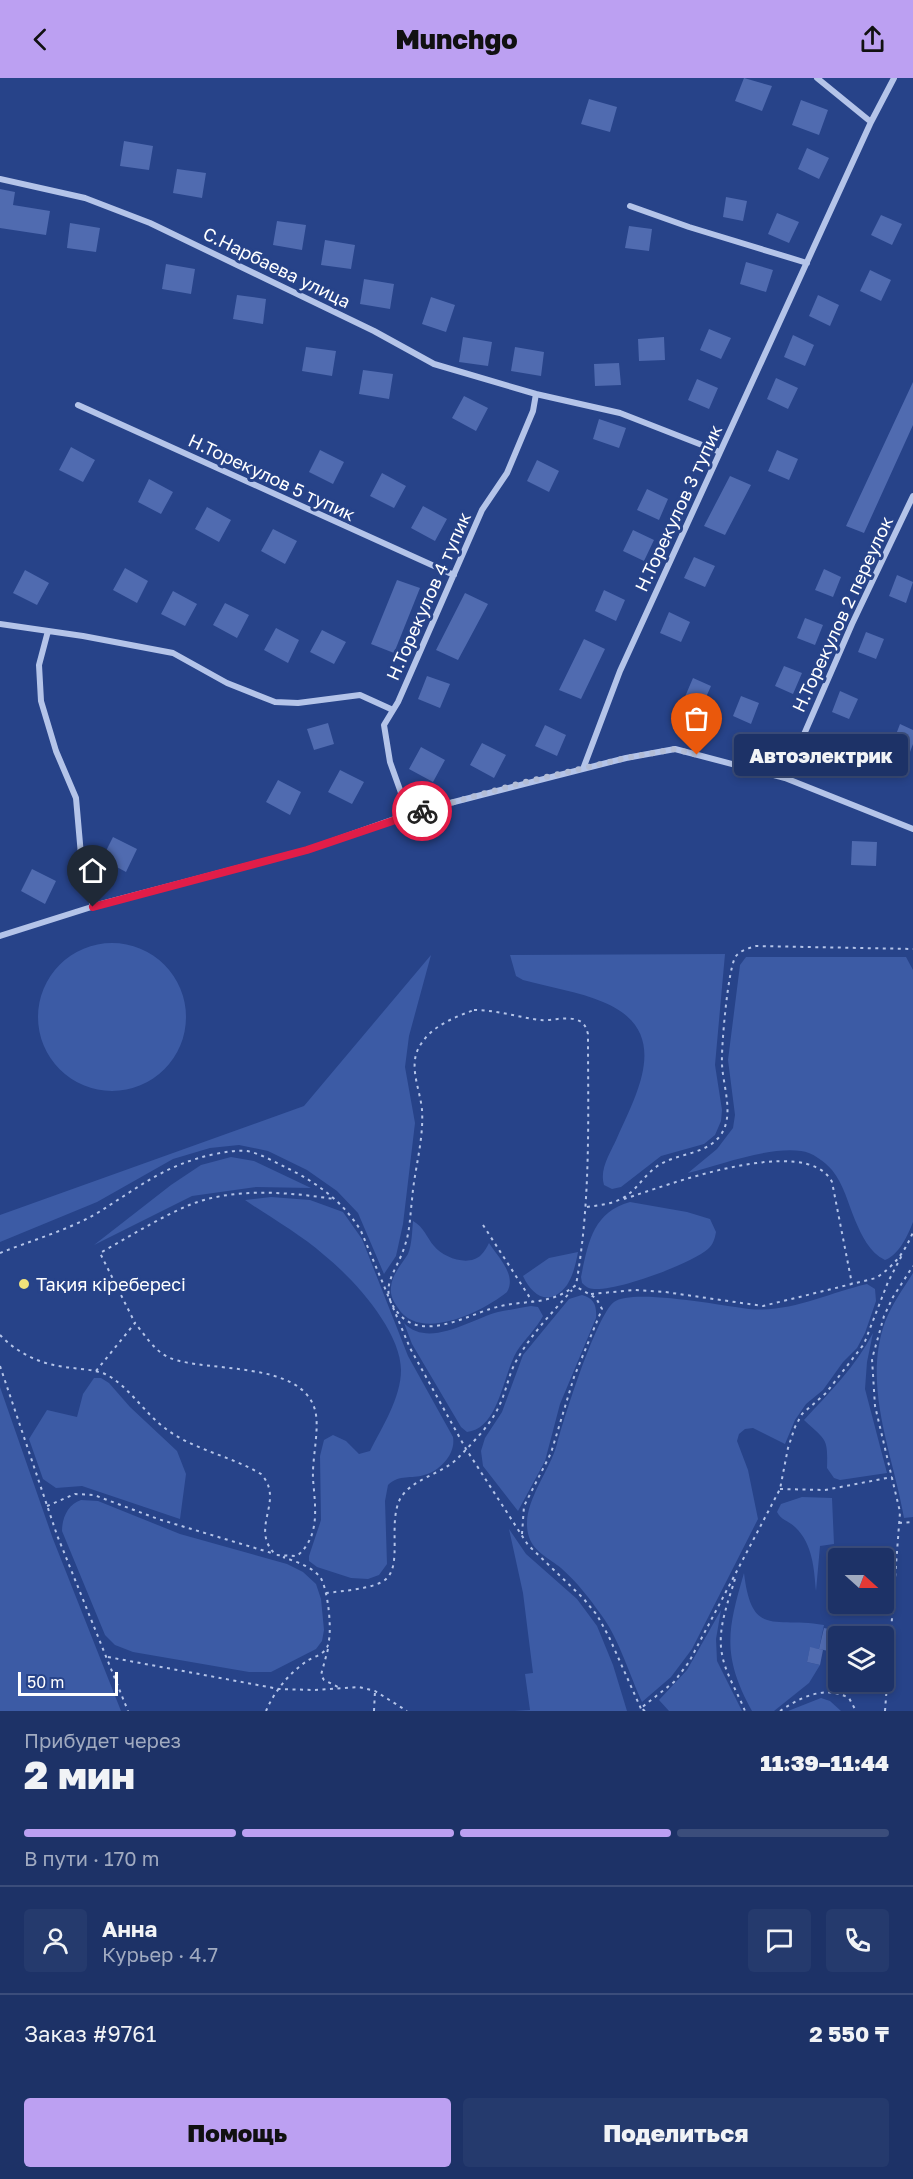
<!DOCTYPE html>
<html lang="ru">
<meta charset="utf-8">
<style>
body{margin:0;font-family:"Golos Text",sans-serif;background:#253a6d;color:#f1f3f6;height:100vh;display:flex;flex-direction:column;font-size:22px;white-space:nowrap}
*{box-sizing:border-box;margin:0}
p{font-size:20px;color:#a0aac0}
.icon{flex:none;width:33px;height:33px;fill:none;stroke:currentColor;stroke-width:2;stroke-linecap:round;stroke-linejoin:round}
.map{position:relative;height:1633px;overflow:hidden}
.side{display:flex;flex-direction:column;background:#1d3267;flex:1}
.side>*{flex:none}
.needle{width:39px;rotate:111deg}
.buttons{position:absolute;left:828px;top:1470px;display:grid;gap:12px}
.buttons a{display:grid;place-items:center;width:66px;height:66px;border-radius:6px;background:#1d3267;box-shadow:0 3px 9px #0003,0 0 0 2px #3b4d7b;font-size:30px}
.scale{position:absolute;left:18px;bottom:15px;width:100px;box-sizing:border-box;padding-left:6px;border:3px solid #fff;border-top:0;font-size:16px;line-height:21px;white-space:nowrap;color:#fff;-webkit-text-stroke:4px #274389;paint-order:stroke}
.pin{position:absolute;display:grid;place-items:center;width:51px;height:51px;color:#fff;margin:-62px -26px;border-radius:50% 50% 50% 0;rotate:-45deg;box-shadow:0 0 6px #0007}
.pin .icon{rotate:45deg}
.courier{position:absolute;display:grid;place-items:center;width:60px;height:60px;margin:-30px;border:4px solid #e11d48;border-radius:50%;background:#fff;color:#222;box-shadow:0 2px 8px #0007}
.bubble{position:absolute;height:42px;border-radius:6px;background:#1d3267;box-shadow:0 3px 9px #0003,0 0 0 2px #3b4d7b;font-size:20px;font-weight:800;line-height:42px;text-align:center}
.summary em{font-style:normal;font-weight:800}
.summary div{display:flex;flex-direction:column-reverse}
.summary{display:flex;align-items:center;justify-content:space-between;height:102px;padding:0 24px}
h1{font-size:39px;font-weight:800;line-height:45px}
.bar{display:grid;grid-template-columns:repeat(4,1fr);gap:9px 6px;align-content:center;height:72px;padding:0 24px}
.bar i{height:8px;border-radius:4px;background:#3b4d7b}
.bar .on{background:#bca0f2}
.bar p{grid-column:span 4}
.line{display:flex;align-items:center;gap:15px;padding:0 24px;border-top:2px solid #3b4d7b}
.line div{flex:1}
.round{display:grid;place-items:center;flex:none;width:63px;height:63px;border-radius:6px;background:#253a6d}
.action{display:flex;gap:12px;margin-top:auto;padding:12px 24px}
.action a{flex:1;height:69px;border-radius:6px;background:#bca0f2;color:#111;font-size:24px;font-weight:800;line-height:69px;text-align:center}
.action a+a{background:#253a6d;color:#f1f3f6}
header{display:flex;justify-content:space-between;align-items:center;height:78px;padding:0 24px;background:#bca0f2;color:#111;font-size:27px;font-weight:800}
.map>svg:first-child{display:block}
.green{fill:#3c5ba5}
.building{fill:#506bb0}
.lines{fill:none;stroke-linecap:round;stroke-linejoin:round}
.path{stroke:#b4c4e9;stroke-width:2;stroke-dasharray:3 4.5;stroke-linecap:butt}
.street{stroke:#b4c4e9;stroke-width:6}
.done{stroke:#b3bdd6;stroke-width:6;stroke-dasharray:0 10.8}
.route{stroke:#e11d48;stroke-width:8}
.poi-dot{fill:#f1e27a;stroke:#274389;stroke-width:2}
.labels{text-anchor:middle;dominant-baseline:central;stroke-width:6;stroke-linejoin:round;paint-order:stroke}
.street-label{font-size:18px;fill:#fff;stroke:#274389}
.poi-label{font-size:18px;fill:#fff;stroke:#274389;text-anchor:start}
</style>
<header><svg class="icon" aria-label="back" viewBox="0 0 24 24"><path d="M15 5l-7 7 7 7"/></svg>Munchgo<svg class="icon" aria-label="share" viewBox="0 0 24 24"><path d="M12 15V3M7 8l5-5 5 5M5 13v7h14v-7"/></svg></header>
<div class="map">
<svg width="913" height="1633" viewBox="0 0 913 1633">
<rect width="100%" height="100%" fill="#274389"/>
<path class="green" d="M38 939a74 74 0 1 1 148 0a74 74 0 1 1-148 0Z
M725 876 715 987 722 1032 721 1043 715 1057 704 1066 661 1078 621 1109 612 1111 604 1107C599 1091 611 1074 617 1060 640 1010 671 952 603 924 580 914 549 909 523 902L516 898 510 877Z
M431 877 409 958 405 989 415 1045 403 1146 396 1178 384 1196 358 1135 337 1113 307 1092 268 1073 239 1067 210 1070 173 1081 97 1124 0 1164V1137L304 1028Z
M746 879H906L913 892V1144C908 1157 899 1177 885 1182 869 1174 862 1158 855 1142 848 1125 844 1107 832 1092 825 1084 812 1074 801 1073 771 1068 719 1087 688 1095L717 1071 733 1050 735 1037 728 982 740 887Z
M231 1079 254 1083 311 1110 256 1109 192 1118 94 1167 171 1107 201 1087Z
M271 1119 310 1122 343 1134 362 1161 408 1278 453 1359C456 1376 440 1393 424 1397 411 1401 400 1396 388 1407L385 1423 387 1486 379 1497 368 1501 351 1500 317 1489 309 1483V1478L321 1442 320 1378 324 1362 333 1357 346 1363 359 1376 370 1373C382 1349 401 1320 401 1292 401 1253 353 1200 324 1177 300 1156 271 1140 245 1122Z
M630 1124 687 1134 710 1141 716 1154C715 1160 713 1167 708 1171 691 1186 617 1213 594 1211 589 1211 585 1208 582 1205L581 1199C588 1165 593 1134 630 1124Z
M413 1143C424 1149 427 1160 434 1168 444 1180 469 1189 481 1177 484 1174 487 1169 489 1165 498 1179 517 1197 507 1214 484 1233 420 1265 398 1230 393 1223 390 1217 391 1209 392 1196 402 1186 408 1176 412 1166 412 1154 413 1143Z
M578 1174C576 1185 573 1198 567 1207 550 1230 532 1218 523 1198L549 1180Z
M913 1195V1439L904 1440C893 1376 862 1308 885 1244 892 1226 903 1211 913 1195Z
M867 1206 875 1211 876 1223 865 1255 857 1270 843 1284 823 1312 806 1326 795 1342 785 1366 753 1350 745 1351 739 1356 737 1363 748 1392 758 1441 692 1571 671 1599 642 1624C630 1598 619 1561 602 1538 590 1521 577 1504 561 1490 550 1481 534 1474 529 1459 519 1428 549 1396 557 1366 564 1340 596 1238 614 1224 632 1210 724 1228 749 1231 790 1235 828 1215 867 1206Z
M582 1217C594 1220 597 1228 596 1240L560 1326 545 1383 518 1433 483 1388 481 1373 485 1360 502 1334 523 1277 569 1221Z
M531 1228 538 1229 543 1238C536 1251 525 1261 517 1273 503 1296 499 1351 467 1354L461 1349 412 1266 404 1245C429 1271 471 1241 498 1234 509 1232 520 1230 531 1228Z
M873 1255 867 1284 865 1311 887 1395 840 1402 834 1400 827 1390C828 1359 826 1363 804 1342 829 1315 856 1288 873 1255Z
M94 1300H101L109 1305 130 1329 177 1373 186 1396 180 1441 82 1408 56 1410 43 1401 29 1361 47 1332 77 1339 83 1316Z
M0 1309 53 1461 121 1633H0Z
M802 1419 832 1420 834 1466 820 1468 816 1513C814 1491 813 1466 795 1449 789 1443 781 1442 777 1434L781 1426Z
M81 1422 98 1423 180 1456 287 1486 303 1494 316 1506 321 1521 324 1552 322 1563 316 1571 271 1594H249L133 1574 115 1567 105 1557 62 1453C62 1440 68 1426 81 1422Z
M509 1451 526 1476 577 1521 597 1548 613 1587 627 1633H514L530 1632 525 1596 533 1595 523 1515Z
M744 1495C752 1561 774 1538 824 1547L819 1571 810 1570 807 1584 820 1587 809 1605 774 1633H752C722 1578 727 1553 744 1495Z
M721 1532 716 1561 717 1583 742 1633H669L659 1622 687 1592Z
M821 1620 830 1623 841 1633H788Z"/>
<path class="building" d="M744 0 772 8 762 33 735 23Z
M589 21 617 29 610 54 581 46Z
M801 22 828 32 819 57 792 47Z
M124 63 153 68 149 92 120 88Z
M807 70 829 80 819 101 798 91Z
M177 91 206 95 202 120 173 115Z
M0 111 15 114 13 127 50 133 46 157 0 150Z
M726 119 747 123 743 143 723 139Z
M777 135 799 144 789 165 768 156Z
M881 137 902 146 892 167 871 157Z
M277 143 306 147 302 172 273 167Z
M70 145 100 150 96 174 67 170Z
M629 148 652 151 649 173 625 170Z
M325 162 355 167 351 191 321 187Z
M746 184 773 192 766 214 740 206Z
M166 186 195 191 191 216 162 211Z
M870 192 891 202 881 223 860 213Z
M364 201 394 206 390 231 360 226Z
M237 217 266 221 263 246 233 241Z
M818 217 839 227 830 248 809 238Z
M431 219 455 227 446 254 422 246Z
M709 251 731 260 721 281 700 272Z
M793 257 814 267 805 288 784 279Z
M463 259 492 264 488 288 459 284Z
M664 259 665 282 639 283 638 261Z
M306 269 336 273 332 298 302 293Z
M515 269 544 274 541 298 511 293Z
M619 285 621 307 595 308 594 286Z
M363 292 393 296 389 321 359 316Z
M776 300 798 310 788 331 767 321Z
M697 301 718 310 709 331 688 322Z
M913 304V347L864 455 846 448Z
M464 318 488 330 476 353 452 340Z
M599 341 626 350 619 370 593 361Z
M71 369 95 382 83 404 59 392Z
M320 372 344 384 333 406 309 394Z
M777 372 798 381 789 402 768 393Z
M537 382 559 393 549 414 527 403Z
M382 395 406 408 394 430 370 418Z
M730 398 751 407 725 457 704 448Z
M149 401 173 414 161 436 138 424Z
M647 411 668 421 659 442 637 432Z
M423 428 447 441 435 463 411 450Z
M207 429 231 442 219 464 195 451Z
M273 451 297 463 285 486 261 473Z
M633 452 654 462 644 483 623 473Z
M694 479 715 488 705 509 684 500Z
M125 490 148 503 137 525 113 512Z
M824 491 841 499 833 519 815 512Z
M25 492 49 505 37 527 13 515Z
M897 497 913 504 906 525 889 518Z
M397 502 420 510 394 575 371 566Z
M604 512 625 522 616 543 595 533Z
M173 513 197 526 185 548 161 536Z
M465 515 488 526 458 582 436 572Z
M225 525 249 537 237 560 213 547Z
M669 534 690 544 681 564 660 555Z
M805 540 823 547 815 567 797 560Z
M276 550 299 562 288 585 264 572Z
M322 552 346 564 334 586 310 574Z
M866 554 884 561 876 581 858 574Z
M584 561 605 571 581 621 559 612Z
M784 588 802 595 793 616 775 608Z
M427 598 450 606 440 630 418 621Z
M693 600 711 608 702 628 684 621Z
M840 613 858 621 849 641 832 634Z
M741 618 759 625 751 646 733 638Z
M328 645 334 666 314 672 307 651Z
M900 646 913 652V666L910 674 892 667Z
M545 647 566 657 557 678 535 668Z
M482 665 506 677 494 700 470 687Z
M421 669 445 682 433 704 409 691Z
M340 692 364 704 352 726 328 714Z
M278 702 301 714 290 737 266 724Z
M113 759 137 771 126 794 102 781Z
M852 763 877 764 876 788 851 787Z
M32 791 56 803 45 826 21 813Z
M824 1550 838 1553V1575L819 1571Z
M810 1569 823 1572 820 1587 807 1584Z"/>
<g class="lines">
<path class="path" d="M474 932C497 932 517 939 540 942 551 943 566 938 577 942 584 944 586 949 588 956 588 1040 591 1123 576 1207 547 1230 523 1220 490 1231 465 1239 423 1262 400 1237 375 1210 397 1195 405 1167 410 1153 410 1138 412 1122 414 1093 424 1062 422 1032 420 1010 407 986 421 966 432 948 455 939 474 932Z
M624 1121C665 1108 806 1054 832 1104L852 1206
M587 1129C600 1127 615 1126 626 1118 638 1110 646 1095 659 1087 678 1075 705 1077 720 1058 735 1038 723 1009 722 986 721 971 728 888 736 878 741 872 749 870 756 868L913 871
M483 1147 532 1223
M0 1175C30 1163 65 1153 94 1137 137 1111 163 1087 215 1076 226 1074 236 1072 247 1073 262 1076 276 1085 289 1091 319 1106 344 1125 361 1153L410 1270 466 1371 528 1467 583 1520 597 1537 609 1559 642 1633
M591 1216 635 1212 665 1214 763 1228 876 1200C894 1188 905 1174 913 1154
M0 1257C17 1275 40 1286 65 1289 78 1291 92 1291 105 1296 127 1306 145 1336 166 1351 194 1372 231 1378 261 1396 286 1423 248 1450 276 1477L297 1478C321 1458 315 1428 313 1401 312 1380 320 1350 315 1332 301 1282 208 1295 170 1280 155 1274 145 1257 135 1245
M0 1288 57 1457 128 1633
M96 1293 135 1245 100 1175C129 1159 157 1141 187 1128 231 1109 288 1114 334 1121
M780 1411 825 1412 892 1399
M47 1428 75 1416 94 1417 158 1441 275 1476
M899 1445 913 1444
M522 1456 524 1428 551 1375 574 1299 602 1231 596 1220 575 1208
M735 1501C728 1524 717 1552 722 1576 725 1595 738 1615 745 1633
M326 1515C341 1513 377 1511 387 1500 402 1485 388 1445 400 1421 412 1400 441 1397 458 1380 473 1364 491 1347 500 1326 507 1311 509 1294 518 1280 532 1255 553 1234 572 1212
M328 1571 321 1597 324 1602 338 1609
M108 1579 279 1611 314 1612 359 1609 375 1613 407 1633
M266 1633C274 1614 289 1595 307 1583 313 1579 322 1577 326 1571 334 1561 328 1509 320 1499 311 1488 296 1484 283 1479
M374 1633 375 1613
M645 1633 641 1630 674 1604 689 1584 780 1411 788 1370 795 1349 802 1336 826 1315 864 1266 888 1204 902 1177
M780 1633C801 1619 825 1607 849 1620L856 1633
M885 1633 900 1434 875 1328 872 1281 884 1238 893 1219 913 1188"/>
<path class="street" d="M817 0 871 44
M0 101 85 120 150 145 374 253 434 286 536 316 620 335 720 374
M630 128 689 149 807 185
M78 327C203 383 328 441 454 497
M0 546 83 558 173 575 227 605 275 624 298 625 360 617 393 632
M48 553 39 587 41 623 56 673 76 720 81 777 93 829
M583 691 620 593 871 44 894 0
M785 700 852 546 913 418
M409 737 390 684 384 647 398 624 482 432 507 395 533 333 536 316
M0 858 101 826 307 772 400 739 450 725 626 680 675 671 785 700 913 751"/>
</g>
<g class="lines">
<path class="done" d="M422 733 521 705 626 680 675 671 697 677"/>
<path class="route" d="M93 829 307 772 422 733"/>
</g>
<circle class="poi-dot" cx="24" cy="1206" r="6"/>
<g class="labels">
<g class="street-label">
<text transform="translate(277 189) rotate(26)">С.Нарбаева улица</text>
<text transform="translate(272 399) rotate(25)">Н.Торекулов 5 тупик</text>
<text transform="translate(678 430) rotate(-65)">Н.Торекулов 3 тупик</text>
<text transform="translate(428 518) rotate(-66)">Н.Торекулов 4 тупик</text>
<text transform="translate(842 536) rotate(-65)">Н.Торекулов 2 переулок</text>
</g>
<g class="poi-label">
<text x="36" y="1206">Тақия кіребересі</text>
</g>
</g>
</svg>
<div class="buttons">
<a><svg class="needle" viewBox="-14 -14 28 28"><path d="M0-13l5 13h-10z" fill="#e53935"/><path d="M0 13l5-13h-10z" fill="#a0aac0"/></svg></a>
<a><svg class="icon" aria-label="layers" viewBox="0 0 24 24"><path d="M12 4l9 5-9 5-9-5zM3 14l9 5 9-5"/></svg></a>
</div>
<div class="scale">50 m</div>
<div class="pin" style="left:697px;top:677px;background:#ea580c"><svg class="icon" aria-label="bag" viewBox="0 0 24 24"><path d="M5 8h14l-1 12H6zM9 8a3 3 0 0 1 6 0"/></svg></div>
<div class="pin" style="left:93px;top:829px;background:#1f2937"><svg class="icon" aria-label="home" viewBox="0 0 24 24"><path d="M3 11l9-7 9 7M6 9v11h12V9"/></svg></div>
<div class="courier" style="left:422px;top:733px"><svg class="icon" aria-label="bike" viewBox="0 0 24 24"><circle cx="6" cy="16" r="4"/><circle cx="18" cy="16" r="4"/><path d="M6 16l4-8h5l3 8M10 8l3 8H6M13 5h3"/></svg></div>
<div class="bubble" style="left:734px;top:656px;width:174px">Автоэлектрик</div>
</div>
<section class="side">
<div class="summary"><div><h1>2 мин</h1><p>Прибудет через</p></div><em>11:39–11:44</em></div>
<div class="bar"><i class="on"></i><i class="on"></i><i class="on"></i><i></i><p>В пути · 170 m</p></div>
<div class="line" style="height:108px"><a class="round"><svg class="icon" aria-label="person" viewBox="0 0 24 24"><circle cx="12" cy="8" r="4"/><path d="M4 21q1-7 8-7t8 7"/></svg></a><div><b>Анна</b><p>Курьер · 4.7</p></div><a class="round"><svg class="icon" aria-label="chat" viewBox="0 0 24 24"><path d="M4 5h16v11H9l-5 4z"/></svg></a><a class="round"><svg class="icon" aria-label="phone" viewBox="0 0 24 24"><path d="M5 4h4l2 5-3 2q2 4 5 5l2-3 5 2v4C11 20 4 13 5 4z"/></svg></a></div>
<div class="line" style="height:78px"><div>Заказ #9761</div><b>2 550 ₸</b></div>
<div class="action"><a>Помощь</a><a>Поделиться</a></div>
</section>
